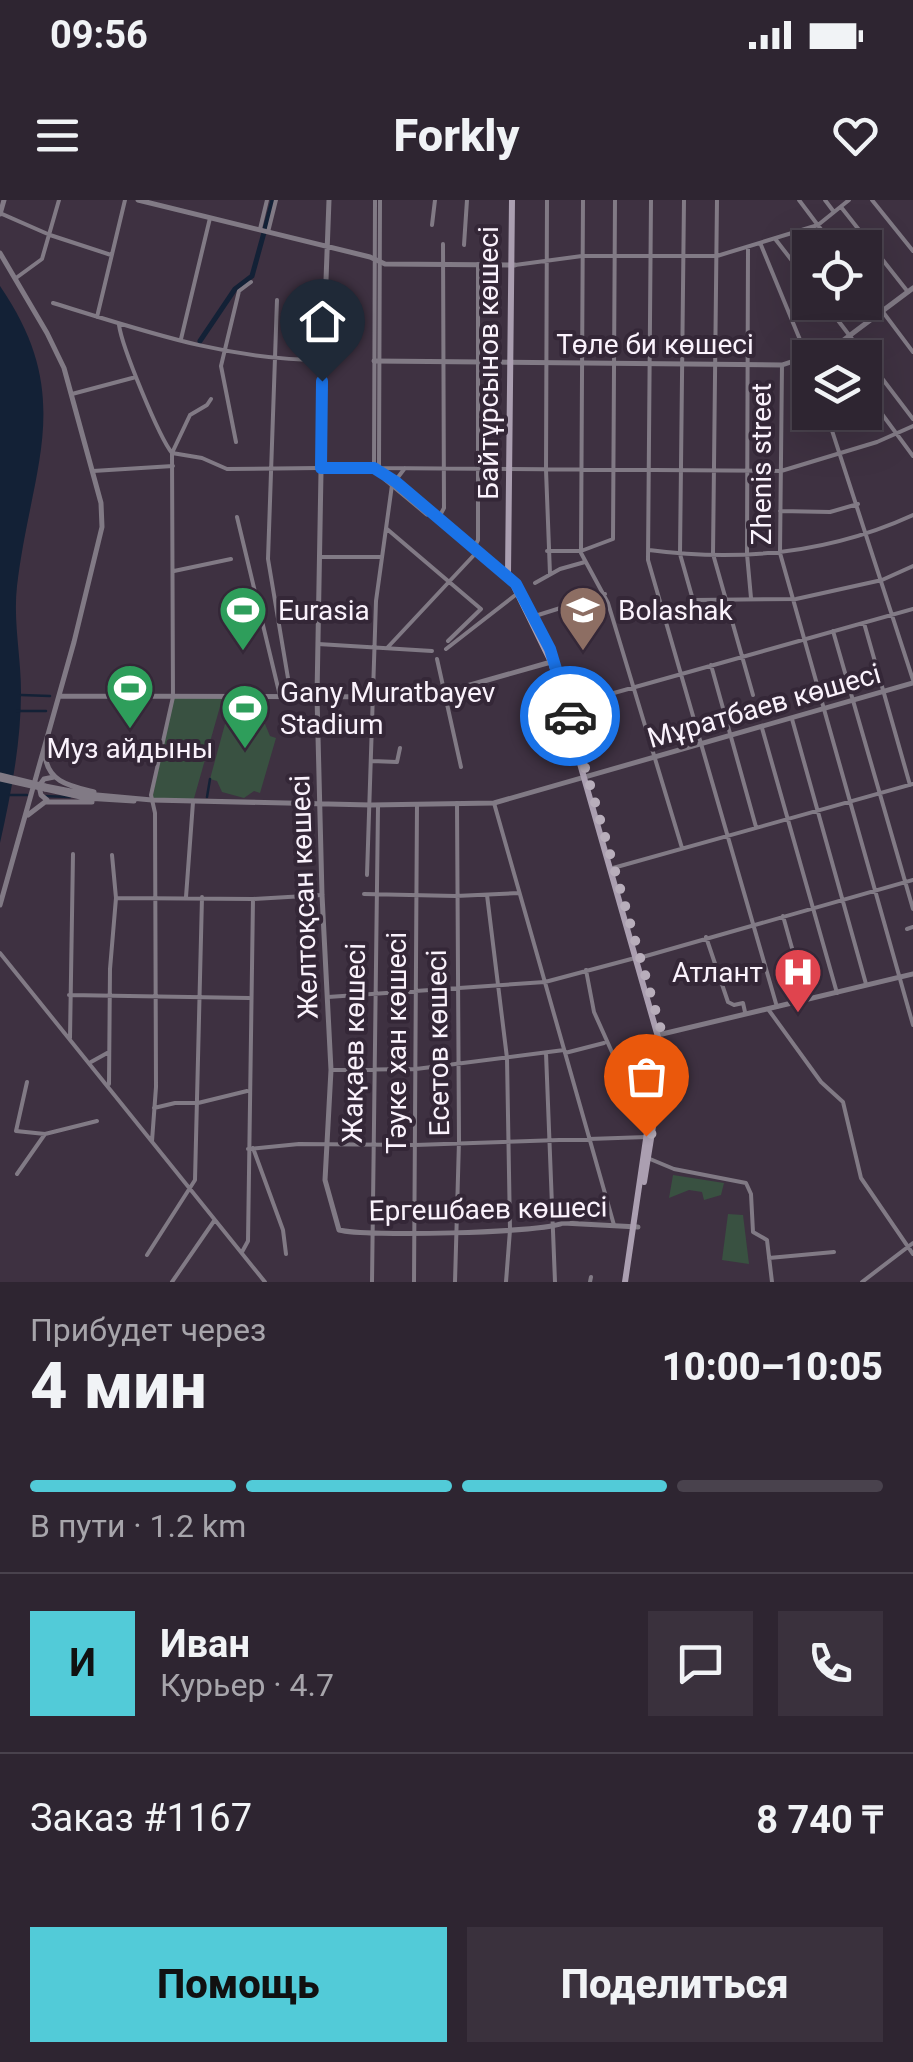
<!DOCTYPE html>
<html lang="ru">
<meta charset="utf-8">
<style>
body{margin:0;font-family:Roboto,sans-serif;background:#3a313d;color:#f1f3f6;height:100vh;display:flex;flex-direction:column;font-size:38px;white-space:nowrap}
*{box-sizing:border-box;margin:0}
p{font-size:32px;color:#a7a5ab}
.icon{flex:none;width:55px;height:55px;fill:none;stroke:currentColor;stroke-width:2;stroke-linecap:round;stroke-linejoin:round}
.map{position:relative;height:1082px;overflow:hidden}
.panel{display:flex;flex-direction:column;background:#2e2531;flex:1}
.panel>*{flex:none}
.tools{position:absolute;left:792px;top:30px;display:grid;gap:20px}
.tools a{display:grid;place-items:center;width:90px;height:90px;border-radius:0px;background:#2e2531;box-shadow:0 10px 40px #0002,0 0 0 2px #49424d;font-size:50px}
.pin{position:absolute;display:grid;place-items:center;width:85px;height:85px;color:#fff;margin:-102px -42px;border-radius:50% 50% 50% 0;rotate:-45deg;box-shadow:0 0 10px #0007}
.pin .icon{rotate:45deg}
.courier{position:absolute;display:grid;place-items:center;width:100px;height:100px;margin:-50px;border:8px solid #1a73e8;border-radius:50%;background:#fff;color:#222;box-shadow:0 2px 12px #0007}
.headline em{font-style:normal;font-weight:800}
.headline div{display:flex;flex-direction:column-reverse}
.headline{display:flex;align-items:center;justify-content:space-between;height:170px;padding:0 30px}
h1{font-size:65px;font-weight:800;line-height:75px}
.bar{display:grid;grid-template-columns:repeat(4,1fr);gap:15px 10px;align-content:center;height:120px;padding:0 30px}
.bar i{height:12px;border-radius:8px;background:#49424d}
.bar .current{background:#52cbd8}
.bar p{grid-column:span 4}
.line{display:flex;align-items:center;gap:25px;padding:0 30px;border-top:2px solid #49424d}
.line div{flex:1}
.round{display:grid;place-items:center;flex:none;width:105px;height:105px;border-radius:0px;background:#3a313d}
.primary-button{display:flex;gap:20px;margin-top:auto;padding:20px 30px}
.primary-button a{flex:1;height:115px;border-radius:0px;background:#52cbd8;color:#111;font-size:40px;font-weight:800;line-height:115px;text-align:center}
.primary-button a+a{background:#3a313d;color:#f1f3f6}
.status{display:flex;justify-content:space-between;align-items:center;height:70px;padding:0 50px;background:#2e2531;direction:ltr}
.status svg{height:28px;fill:currentColor}
header{display:flex;justify-content:space-between;align-items:center;height:130px;padding:0 30px;background:#2e2531;font-size:45px;font-weight:800}
.map>svg:first-child{display:block}
.green{fill:#395141}
.water{fill:#132136}
.lines{fill:none;stroke-linecap:round;stroke-linejoin:round}
.stream{stroke:#132136;stroke-width:2.5}
.canal{stroke:#132136;stroke-width:5}
.minor{stroke:#817a85;stroke-width:4}
.tertiary{stroke:#817a85;stroke-width:5}
.secondary{stroke:#ab9fb1;stroke-width:6}
.tertiary-bridge{stroke:#817a85;stroke-width:5}
.done{stroke:#b8aebb;stroke-width:10;stroke-dasharray:0 18}
.route{stroke:#1a73e8;stroke-width:12}
.labels{text-anchor:middle;dominant-baseline:central;stroke-width:8;stroke-linejoin:round;paint-order:stroke}
.street-label{font-size:28px;fill:#faf2fc;stroke:#342737}
.poi-label{font-size:28px;fill:#faf2fc;stroke:#342737;text-anchor:start}
</style>
<div class="status"><b>09:56</b><svg viewBox="0 0 49 12"><path d="M0 12V9h3v3zM5 12V6h3v6zM10 12V3h3v9zM15 12V0h3v12zM26 1h20v11H26zM47 4h2v5h-2z"/></svg></div>
<header><svg class="icon" aria-label="menu" viewBox="0 0 24 24"><path d="M4 6h16M4 12h16M4 18h16"/></svg>Forkly<svg class="icon" aria-label="heart" viewBox="0 0 24 24"><path d="M12 20l-8-8c-3-5 5-10 8-4 3-6 11-1 8 4z"/></svg></header>
<div class="map">
<svg width="913" height="1082" viewBox="0 0 913 1082">
<rect width="100%" height="100%" fill="#3e3141"/>
<path class="green" d="M173 496H223L193 602 152 600Z
M242 518 265 524 270 536 276 538 260 593 254 591 244 598 222 592 217 581 210 579 225 524 231 525Z
M673 975 724 983 721 995 704 1000 702 992 689 990 669 998Z
M728 1014 743 1015 749 1064 722 1060Z"/>
<path class="water" d="M0 86C77 198 31 267 17 386 13 422 21 456 21 492 21 543 11 594 0 643Z"/>
<g class="lines">
<path class="stream" d="M21 495 50 496
M17 511H46
M10 595H27
M43 596 70 597
M207 597 210 579"/>
<path class="canal" d="M200 141 235 89 252 76 273 0"/>
<path class="minor" d="M375 0 374 268 781 271 877 242 913 226
M547 0 546 270 550 374
M583 0 581 353 608 403 682 648
M651 0 648 360 777 807
M684 0 680 354 693 400 796 399 882 380 913 366
M717 0 713 354 753 495
M799 0 835 48
M825 0 834 12
M872 0 913 51
M841 7 908 92
M0 13 50 35 111 55
M432 25 435 0
M260 29 267 0
M268 32 276 0
M776 40 810 84
M464 45 467 0
M761 45 810 164
M748 49 747 354 751 398
M515 65 582 56H717L818 25 849 0
M16 78 42 59 59 0
M865 88 913 152
M277 100 268 359 291 496
M824 102 913 219
M53 103C144 131 226 160 323 160
M97 117 125 0
M119 125C122 147 159 237 172 253
M181 139 210 18
M833 148 841 158
M782 165 780 353 913 825
M865 191 913 256
M72 194 136 177
M826 212 913 480
M236 242 221 166 239 91 251 82
M172 253 202 258 227 269 319 268
M172 253 190 215 207 205 211 199
M379 265 380 0
M93 271 173 266
M780 311 830 312 858 304
M237 317 280 496
M438 319 444 308 443 44
M387 329 481 409 448 441
M474 348 478 340V64
M649 350C739 362 830 353 913 315
M547 351H581L613 339 615 0
M320 357H380
M174 371 231 359
M535 383 560 369 585 362
M535 416 605 394
M864 423 910 585
M833 431 913 709
M318 444 432 451
M388 447 475 354
M446 449 518 393
M437 459 461 567
M711 465 756 627
M564 507 913 409
M792 519 866 784
M762 528 837 793
M372 561 397 562 400 548
M494 603 614 1025
M613 668 913 584
M367 675 376 401 392 285 405 268
M364 694 456 696 519 693
M487 695 507 858 510 1030 506 1082
M186 697 193 602
M117 698 253 699 322 695
M783 716 806 798
M907 729 913 727
M706 737 728 802 734 805 743 803 745 812
M0 753 265 1082
M639 758 913 680
M586 770 594 812 616 861
M69 795 249 798
M328 797 545 782 635 758
M768 809 821 882 843 902 861 978 913 1054
M70 838 73 654
M546 853 555 1082
M565 853 604 843
M91 862 109 852
M331 870 416 869 564 850
M27 882 16 931 45 934
M109 884 110 769 116 698 112 655
M154 908 175 903H198L247 891
M152 941 156 887 155 613 151 595 173 497 172 253
M253 948 283 1030 286 1054
M248 949 299 944 415 945 647 937
M650 959 674 969 746 983 751 994 753 1032 767 1040 772 1082
M17 974 45 934 97 921
M242 1052 248 1041 253 699
M147 1055 195 980 202 697
M769 1058 834 1052
M172 1082 214 1021
M372 1082 378 607
M414 1082 417 604
M455 1082 459 941 457 603
M590 1082 591 1077
M862 1082 913 1043"/>
<path class="tertiary" d="M138 0 370 57 385 64 515 65
M329 0 323 160 317 496 322 695 331 870 325 980 339 1030C365 1037 540 1033 563 1023L638 1027
M0 14 4 0
M0 53 47 133 64 168 101 303 102 327 74 442 0 705
M374 161 782 165 833 148 913 88
M321 268H374L395 282 509 378
M385 279 427 314
M59 496 428 497 551 462
M45 554C47 582 70 586 94 592
M45 586 86 594 152 600 371 605 494 603 913 483
M45 589 85 598 134 601
M47 600 41 595 39 586 44 579 54 577
M28 615 45 602H92
M658 835 913 774"/>
<path class="secondary" d="M512 0 508 374 551 462 660 844 625 1082
M644 982 654 920"/>
<path class="tertiary-bridge" d="M0 575 45 586
M0 579 45 589"/>
</g>
<g class="lines">
<path class="done" d="M570 516 664 840 651 937 646 936"/>
<path class="route" d="M322 181 321 268H374L396 282 516 384 550 449 570 516"/>
</g>
<defs>
<g id="stadium-pin" transform="scale(2.5)"><path d="M0 17L-7.5 6A9.5 9.5 0 1 1 7.5 6Z" fill="#2e9e5b" stroke="#342737"/><path d="M0-5a6.5 5 0 1 0 0 10a6.5 5 0 1 0 0-10ZM-3.5-1.8h7v3.6h-7Z" fill="#fff"/></g>
<g id="university-pin" transform="scale(2.5)"><path d="M0 17L-7.5 6A9.5 9.5 0 1 1 7.5 6Z" fill="#8d6e63" stroke="#342737"/><path d="M0-5L7-2L0 1L-7-2ZM-4 1L0 2.5L4 1V4Q0 6-4 4Z" fill="#fff"/></g>
<g id="hospital-pin" transform="scale(2.5)"><path d="M0 17L-7.5 6A9.5 9.5 0 1 1 7.5 6Z" fill="#e0444e" stroke="#342737"/><path d="M-5-5h3v3.5h4V-5h3V5h-3V1.5h-4V5h-3Z" fill="#fff"/></g>
</defs>
<g fill-rule="evenodd">
<use href="#stadium-pin" x="243" y="410"/>
<use href="#university-pin" x="583" y="410"/>
<use href="#stadium-pin" x="130" y="488"/>
<use href="#stadium-pin" x="245" y="508"/>
<use href="#hospital-pin" x="798" y="772"/>
</g>
<g class="labels">
<g class="street-label">
<text x="655" y="144">Төле би көшесі</text>
<text transform="translate(488 163) rotate(-90)">Байтұрсынов көшесі</text>
<text transform="translate(761 264) rotate(-90)">Zhenis street</text>
<text transform="translate(764 506) rotate(-16)">Мұратбаев көшесі</text>
<text transform="translate(304 697) rotate(-92)">Желтоқсан көшесі</text>
<text transform="translate(354 843) rotate(-89)">Жақаев көшесі</text>
<text transform="translate(396 843) rotate(-90)">Тәуке хан көшесі</text>
<text transform="translate(438 843) rotate(-91)">Есетов көшесі</text>
<text transform="translate(488 1009) rotate(-1)">Ергешбаев көшесі</text>
</g>
<g class="poi-label">
<text x="278" y="410">Eurasia</text>
<text x="618" y="410">Bolashak</text>
<text x="280" y="492">Gany Muratbayev<tspan x="280" dy="32">Stadium</tspan></text>
<text x="130" y="548" text-anchor="middle">Муз айдыны</text>
<text x="763" y="772" text-anchor="end">Атлант</text>
</g>
</g>
</svg>
<div class="tools">
<a><svg class="icon" aria-label="locate" viewBox="0 0 24 24"><circle cx="12" cy="12" r="6"/><path d="M12 2v4M12 18v4M2 12h4M18 12h4"/></svg></a>
<a><svg class="icon" aria-label="layers" viewBox="0 0 24 24"><path d="M12 4l9 5-9 5-9-5zM3 14l9 5 9-5"/></svg></a>
</div>
<div class="pin" style="left:646px;top:936px;background:#ea580c"><svg class="icon" aria-label="bag" viewBox="0 0 24 24"><path d="M5 8h14l-1 12H6zM9 8a3 3 0 0 1 6 0"/></svg></div>
<div class="pin" style="left:322px;top:181px;background:#1f2937"><svg class="icon" aria-label="home" viewBox="0 0 24 24"><path d="M3 11l9-7 9 7M6 9v11h12V9"/></svg></div>
<div class="courier" style="left:570px;top:516px"><svg class="icon" aria-label="car" viewBox="0 0 24 24"><path d="M5 17H2v-5l4-1 3-4h7l3 4 3 1v5h-3M9 17h6M6 11h13"/><circle cx="7" cy="17" r="2"/><circle cx="17" cy="17" r="2"/></svg></div>
</div>
<section class="panel">
<div class="headline"><div><h1>4 мин</h1><p>Прибудет через</p></div><em>10:00–10:05</em></div>
<div class="bar"><i class="current"></i><i class="current"></i><i class="current"></i><i></i><p>В пути · 1.2 km</p></div>
<div class="line" style="height:180px"><b class="round" style="background:#52cbd8;color:#111">И</b><div><b>Иван</b><p>Курьер · 4.7</p></div><a class="round"><svg class="icon" aria-label="chat" viewBox="0 0 24 24"><path d="M4 5h16v11H9l-5 4z"/></svg></a><a class="round"><svg class="icon" aria-label="phone" viewBox="0 0 24 24"><path d="M5 4h4l2 5-3 2q2 4 5 5l2-3 5 2v4C11 20 4 13 5 4z"/></svg></a></div>
<div class="line" style="height:130px"><div>Заказ #1167</div><b>8 740 ₸</b></div>
<div class="primary-button"><a>Помощь</a><a>Поделиться</a></div>
</section>
